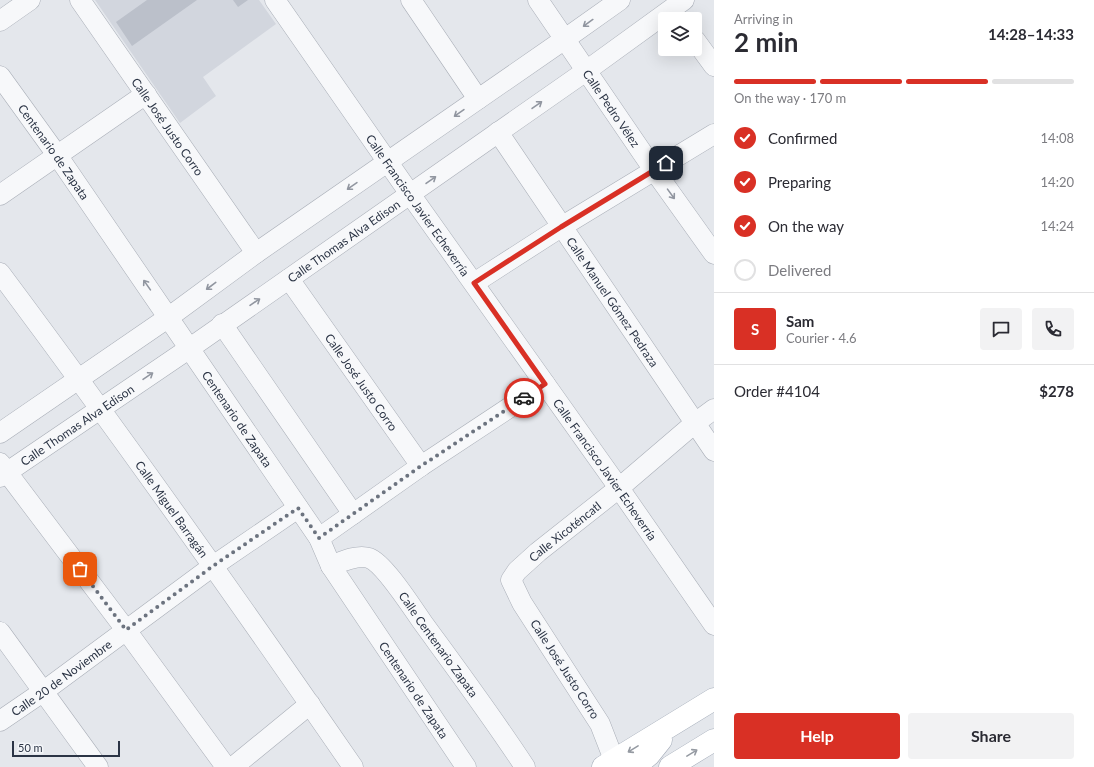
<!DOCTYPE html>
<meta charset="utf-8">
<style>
body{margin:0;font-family:Lato,sans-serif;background:#f2f2f3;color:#2b2b33;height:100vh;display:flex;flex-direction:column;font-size:15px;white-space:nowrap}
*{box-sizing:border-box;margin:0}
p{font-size:13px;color:#7c7c81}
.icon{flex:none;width:22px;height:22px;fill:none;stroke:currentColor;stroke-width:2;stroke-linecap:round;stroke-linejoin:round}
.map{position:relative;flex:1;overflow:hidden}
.panel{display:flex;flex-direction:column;background:#fff;width:380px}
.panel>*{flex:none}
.controls{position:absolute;left:658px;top:12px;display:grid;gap:8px}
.controls a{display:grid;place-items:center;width:44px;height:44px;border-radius:4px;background:#fff;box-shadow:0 4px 16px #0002;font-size:20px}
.scale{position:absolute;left:12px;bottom:10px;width:108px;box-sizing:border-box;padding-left:4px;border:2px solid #2b3445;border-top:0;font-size:11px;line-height:14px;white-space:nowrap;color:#2b3445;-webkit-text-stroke:3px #f4f6f9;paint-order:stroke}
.pin{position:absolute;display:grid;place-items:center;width:34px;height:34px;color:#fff;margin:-17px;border-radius:8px;box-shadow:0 2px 6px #0006}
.courier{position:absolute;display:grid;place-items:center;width:40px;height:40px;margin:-20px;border:3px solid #d93025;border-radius:50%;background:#fff;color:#222;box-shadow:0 1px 5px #0007}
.headline em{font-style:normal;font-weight:700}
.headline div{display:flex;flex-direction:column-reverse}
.headline{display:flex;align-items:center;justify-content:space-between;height:68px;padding:0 20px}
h1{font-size:26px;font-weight:700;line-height:30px}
.bar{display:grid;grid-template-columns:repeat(4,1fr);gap:6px 4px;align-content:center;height:48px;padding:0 20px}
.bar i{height:5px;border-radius:3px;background:#e1e1e2}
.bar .active{background:#d93025}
.bar p{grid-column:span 4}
.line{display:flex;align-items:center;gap:10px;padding:0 20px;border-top:1px solid #e1e1e2}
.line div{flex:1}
.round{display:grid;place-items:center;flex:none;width:42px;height:42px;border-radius:4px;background:#f2f2f3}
ol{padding:0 20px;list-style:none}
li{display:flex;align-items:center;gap:12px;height:44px}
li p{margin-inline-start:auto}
li .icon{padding:4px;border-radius:50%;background:#d93025;color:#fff;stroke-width:4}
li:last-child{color:#7c7c81}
li i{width:22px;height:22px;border:2px solid #e1e1e2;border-radius:50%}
.button{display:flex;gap:8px;margin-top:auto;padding:8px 20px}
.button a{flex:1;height:46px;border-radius:4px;background:#d93025;color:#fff;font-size:16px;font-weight:700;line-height:46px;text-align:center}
.button a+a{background:#f2f2f3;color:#2b2b33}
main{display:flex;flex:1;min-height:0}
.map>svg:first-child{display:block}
.built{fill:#d2d6de}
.building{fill:#bbc0ca}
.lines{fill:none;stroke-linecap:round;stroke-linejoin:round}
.minor-casing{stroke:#a9aeb7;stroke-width:21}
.major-casing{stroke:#a3abb8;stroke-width:23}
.minor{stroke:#f7f8fa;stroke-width:20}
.major{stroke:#fff;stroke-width:22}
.oneway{stroke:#9196a0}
.oneway2{stroke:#959aa2}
.done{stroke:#6c737f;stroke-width:4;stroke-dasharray:0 7.2}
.route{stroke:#d93025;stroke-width:5}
.labels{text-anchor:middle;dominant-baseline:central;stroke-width:3;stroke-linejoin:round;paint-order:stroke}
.street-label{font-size:12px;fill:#2b3445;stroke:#f4f6f9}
</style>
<main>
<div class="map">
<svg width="714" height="767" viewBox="0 0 714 767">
<rect width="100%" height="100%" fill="#e4e7ec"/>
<path class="built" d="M95 0H259L276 24 203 77 216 96 180 123Z"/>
<path class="building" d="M147 0H197L132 46 116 22Z
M233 0H248L238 7Z"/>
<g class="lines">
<g class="minor-casing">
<g id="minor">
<path id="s1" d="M80 0 256 253"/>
<path id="s2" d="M275 0 410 194 619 488 714 625"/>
<path d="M411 0 478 99"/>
<path id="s3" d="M538 0 654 170 714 254"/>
<path d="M0 21 30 0"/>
<path d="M695 40 714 66"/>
<path id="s4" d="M0 76 57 155 319 538 331 566 466 767"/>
<path id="s5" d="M498 132 714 451"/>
<path d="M0 195 146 94"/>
<path id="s6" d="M0 273C121 435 238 600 353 767"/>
<path id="s7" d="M289 279 421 466"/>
<path d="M474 283 561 227 714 134"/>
<path d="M222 324 353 514"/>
<path d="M0 433 169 317 256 253 565 39 620 0"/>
<path d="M0 463 126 630 226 767"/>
<path id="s8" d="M0 477 190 348 586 71 684 0"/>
<path d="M319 538 421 466 545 384"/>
<path id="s9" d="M331 566C341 562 357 554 369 558 384 563 413 609 423 623 458 671 493 718 525 767"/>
<path d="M0 632 98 767"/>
<path id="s10" d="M0 721 44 691 213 566 298 508"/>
<path id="s11" d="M614 760 600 724 522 603 511 580 517 571 538 552 619 488 695 423 714 409"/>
<path d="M233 767 310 704"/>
</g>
</g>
<g class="major-casing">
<path id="major" d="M603 767 714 699
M634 767 649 755 661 740
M670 767 714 740"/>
</g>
<use href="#minor" class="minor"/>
<use href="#major" class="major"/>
</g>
<defs><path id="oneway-shaft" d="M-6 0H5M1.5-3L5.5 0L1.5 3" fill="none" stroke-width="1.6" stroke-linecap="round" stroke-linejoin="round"/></defs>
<g class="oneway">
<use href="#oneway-shaft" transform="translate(588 23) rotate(144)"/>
<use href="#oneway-shaft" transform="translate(537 105) rotate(-35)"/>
<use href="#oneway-shaft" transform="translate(459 113) rotate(145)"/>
<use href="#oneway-shaft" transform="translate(431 180) rotate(-35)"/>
<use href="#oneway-shaft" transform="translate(352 186) rotate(145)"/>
<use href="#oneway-shaft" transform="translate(671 194) rotate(54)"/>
<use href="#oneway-shaft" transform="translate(147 285) rotate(-125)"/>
<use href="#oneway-shaft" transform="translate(211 286) rotate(143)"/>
<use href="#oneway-shaft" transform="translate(255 302) rotate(-34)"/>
<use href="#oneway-shaft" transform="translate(148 376) rotate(-34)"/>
</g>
<g class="oneway2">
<use href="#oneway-shaft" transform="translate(633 749) rotate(148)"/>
<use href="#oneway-shaft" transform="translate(692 753) rotate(-31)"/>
</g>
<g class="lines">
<path class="done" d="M80 569 126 630 213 566 298 508 319 538 421 466 524 398"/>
<path class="route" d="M524 398 545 384 474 283 561 227 666 163"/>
</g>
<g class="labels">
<g class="street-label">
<text stroke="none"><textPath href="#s3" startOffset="131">Calle Pedro Vélez</textPath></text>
<text stroke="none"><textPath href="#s1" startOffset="154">Calle José Justo Corro</textPath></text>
<text stroke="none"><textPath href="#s4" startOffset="93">Centenario de Zapata</textPath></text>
<text stroke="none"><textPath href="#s2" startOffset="250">Calle Francisco Javier Echeverría</textPath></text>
<text stroke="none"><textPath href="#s8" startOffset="417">Calle Thomas Alva Edison</textPath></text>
<text stroke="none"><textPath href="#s5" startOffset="205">Calle Manuel Gómez Pedraza</textPath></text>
<text stroke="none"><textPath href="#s7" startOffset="126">Calle José Justo Corro</textPath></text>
<text stroke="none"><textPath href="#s4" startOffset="417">Centenario de Zapata</textPath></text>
<text stroke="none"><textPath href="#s8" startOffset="93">Calle Thomas Alva Edison</textPath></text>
<text stroke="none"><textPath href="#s2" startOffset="574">Calle Francisco Javier Echeverría</textPath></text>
<text stroke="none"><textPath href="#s6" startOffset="292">Calle Miguel Barragán</textPath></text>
<text stroke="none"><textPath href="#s11" startOffset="281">Calle Xicoténcatl</textPath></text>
<text stroke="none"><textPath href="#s9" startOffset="151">Calle Centenario Zapata</textPath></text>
<text transform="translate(565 669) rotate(57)">Calle José Justo Corro</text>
<text stroke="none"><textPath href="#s10" startOffset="75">Calle 20 de Noviembre</textPath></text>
<text stroke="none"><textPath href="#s4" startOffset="741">Centenario de Zapata</textPath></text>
</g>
</g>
</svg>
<div class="controls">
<a><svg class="icon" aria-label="layers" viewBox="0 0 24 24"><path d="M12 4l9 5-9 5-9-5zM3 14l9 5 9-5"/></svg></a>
</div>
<div class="scale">50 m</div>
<div class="pin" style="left:80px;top:569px;background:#ea580c"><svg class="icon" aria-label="bag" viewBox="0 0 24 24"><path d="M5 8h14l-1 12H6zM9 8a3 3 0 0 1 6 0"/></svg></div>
<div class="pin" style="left:666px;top:163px;background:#1f2937"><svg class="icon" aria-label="home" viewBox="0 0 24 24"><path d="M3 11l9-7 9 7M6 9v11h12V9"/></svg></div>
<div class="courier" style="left:524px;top:398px"><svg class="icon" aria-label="car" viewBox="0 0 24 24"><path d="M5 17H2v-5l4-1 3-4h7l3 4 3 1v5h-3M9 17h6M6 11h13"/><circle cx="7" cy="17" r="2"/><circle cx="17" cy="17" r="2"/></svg></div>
</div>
<section class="panel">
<div class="headline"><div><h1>2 min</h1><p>Arriving in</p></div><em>14:28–14:33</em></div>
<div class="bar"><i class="active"></i><i class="active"></i><i class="active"></i><i></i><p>On the way · 170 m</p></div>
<ol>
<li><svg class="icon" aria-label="check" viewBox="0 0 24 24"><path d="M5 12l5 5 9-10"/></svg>Confirmed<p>14:08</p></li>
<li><svg class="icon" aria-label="check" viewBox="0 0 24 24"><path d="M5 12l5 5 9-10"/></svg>Preparing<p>14:20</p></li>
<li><svg class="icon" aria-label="check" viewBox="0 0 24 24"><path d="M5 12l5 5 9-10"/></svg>On the way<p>14:24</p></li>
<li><i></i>Delivered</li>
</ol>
<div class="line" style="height:72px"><b class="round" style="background:#d93025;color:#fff">S</b><div><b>Sam</b><p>Courier · 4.6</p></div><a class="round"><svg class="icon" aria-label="chat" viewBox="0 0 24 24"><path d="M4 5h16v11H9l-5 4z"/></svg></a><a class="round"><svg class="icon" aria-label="phone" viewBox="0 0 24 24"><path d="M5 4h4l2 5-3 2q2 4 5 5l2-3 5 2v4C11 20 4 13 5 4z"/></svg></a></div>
<div class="line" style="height:52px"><div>Order #4104</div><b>$278</b></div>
<div class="button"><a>Help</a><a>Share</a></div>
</section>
</main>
